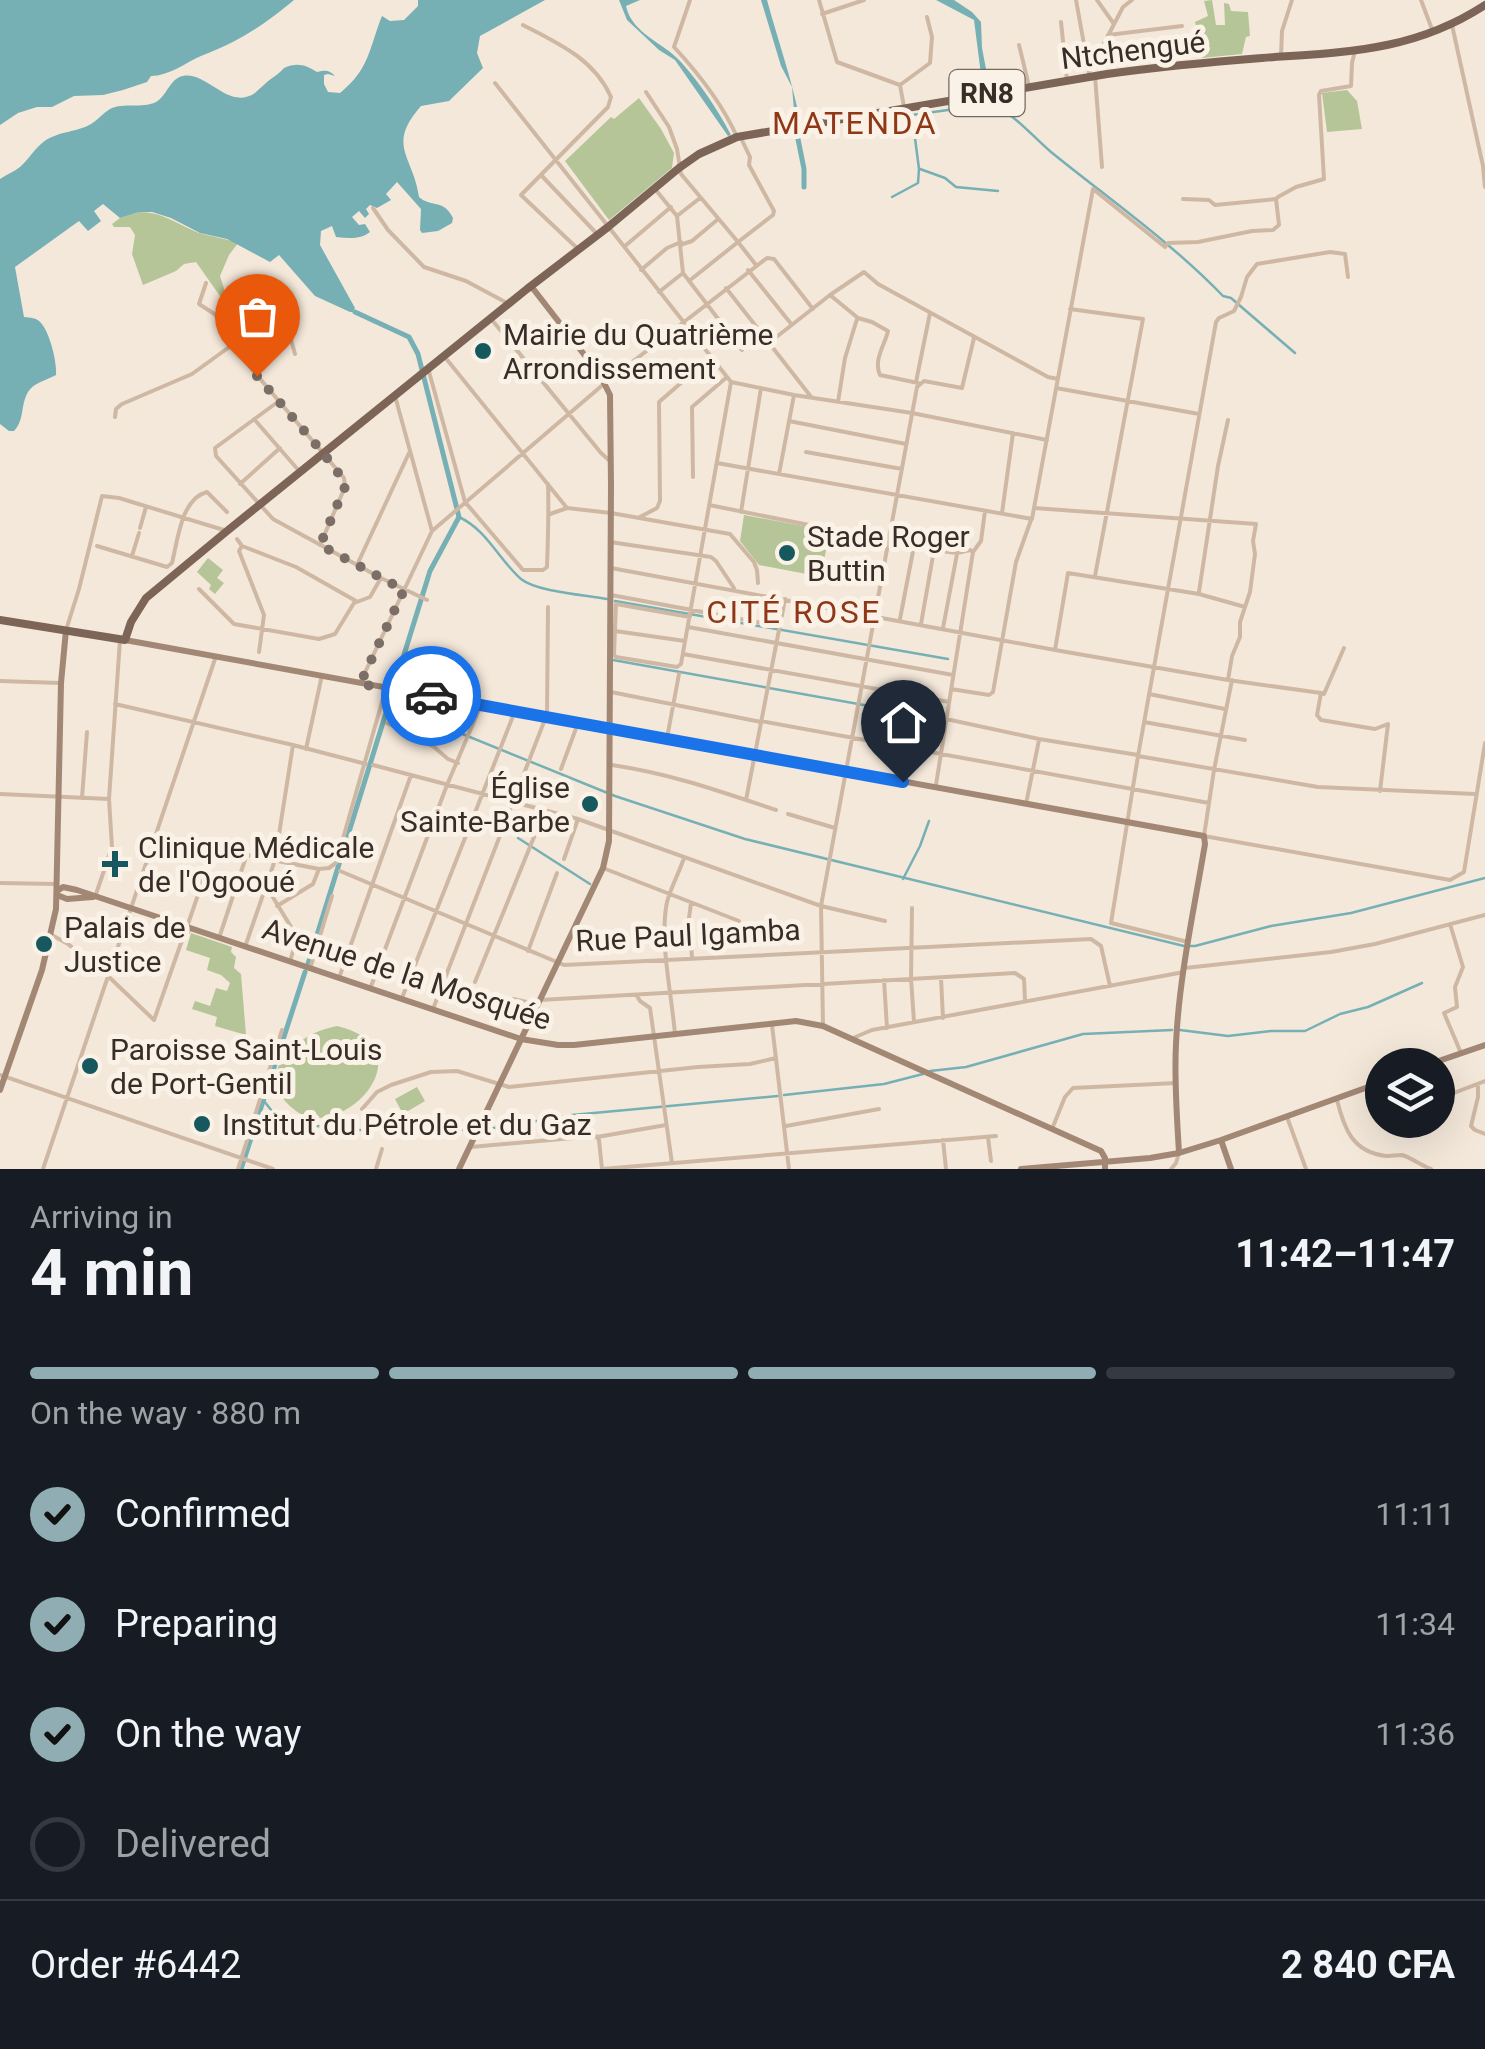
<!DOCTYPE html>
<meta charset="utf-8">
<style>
body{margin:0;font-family:Roboto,sans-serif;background:#242831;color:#f1f3f6;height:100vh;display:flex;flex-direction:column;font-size:38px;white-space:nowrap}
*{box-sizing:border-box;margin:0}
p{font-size:32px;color:#9ea1a6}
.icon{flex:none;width:55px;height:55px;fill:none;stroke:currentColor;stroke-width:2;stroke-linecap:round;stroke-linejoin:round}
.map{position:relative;height:1169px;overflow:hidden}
.sheet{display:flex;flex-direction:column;background:#171b24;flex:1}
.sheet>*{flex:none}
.fabs{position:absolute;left:1365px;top:1048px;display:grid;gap:20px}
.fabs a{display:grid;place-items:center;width:90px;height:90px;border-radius:50%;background:#171b24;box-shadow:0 10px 40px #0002;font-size:50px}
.pin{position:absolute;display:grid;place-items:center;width:85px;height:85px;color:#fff;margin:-102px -42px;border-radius:50% 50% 50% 0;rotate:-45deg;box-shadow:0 0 10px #0007}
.pin .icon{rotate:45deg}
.courier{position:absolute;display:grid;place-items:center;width:100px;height:100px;margin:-50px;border:8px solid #1a73e8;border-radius:50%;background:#fff;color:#222;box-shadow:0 2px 12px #0007}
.headline em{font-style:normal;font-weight:700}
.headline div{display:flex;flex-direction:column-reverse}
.headline{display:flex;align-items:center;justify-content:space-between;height:170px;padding:0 30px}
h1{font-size:65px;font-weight:700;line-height:75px}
.bar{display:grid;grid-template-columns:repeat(4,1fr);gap:15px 10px;align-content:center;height:120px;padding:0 30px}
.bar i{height:12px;border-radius:8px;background:#363941}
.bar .active{background:#8fadb2}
.bar p{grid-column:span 4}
.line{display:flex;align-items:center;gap:25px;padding:0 30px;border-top:2px solid #363941}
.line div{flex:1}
ol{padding:0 30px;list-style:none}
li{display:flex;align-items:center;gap:30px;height:110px}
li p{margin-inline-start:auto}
li .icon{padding:10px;border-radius:50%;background:#8fadb2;color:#111;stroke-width:4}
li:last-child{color:#9ea1a6}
li i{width:55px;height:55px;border:5px solid #363941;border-radius:50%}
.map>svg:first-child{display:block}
.green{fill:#b5c598}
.water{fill:#76b0b5}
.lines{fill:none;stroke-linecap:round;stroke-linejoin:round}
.stream{stroke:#76b0b5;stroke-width:2.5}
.canal{stroke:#76b0b5;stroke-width:5}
.street{stroke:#ceb8a4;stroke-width:4}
.secondary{stroke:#a28775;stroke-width:6}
.primary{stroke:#7c6456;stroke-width:8}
.done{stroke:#7a6e66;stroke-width:10;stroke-dasharray:0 18}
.route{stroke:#1a73e8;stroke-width:12}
.poi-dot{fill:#17585f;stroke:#fbf2e7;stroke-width:4}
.labels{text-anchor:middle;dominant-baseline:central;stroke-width:10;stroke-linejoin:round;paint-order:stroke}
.shield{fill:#fbf2e7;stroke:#726861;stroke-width:2.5}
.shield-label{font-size:28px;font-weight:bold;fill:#382d27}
.street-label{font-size:30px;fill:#382d27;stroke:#fbf2e7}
.poi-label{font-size:30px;fill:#382d27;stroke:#fbf2e7;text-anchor:start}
.neighbourhood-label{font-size:32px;letter-spacing:2.5px;fill:#903717;stroke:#fbf2e7}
</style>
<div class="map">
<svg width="1485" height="1169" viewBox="0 0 1485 1169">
<rect width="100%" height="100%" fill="#f4e8da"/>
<path class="green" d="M1212 0 1216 25H1225L1224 3 1229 4 1231 11 1248 12 1250 36 1246 37 1242 54 1202 58 1195 22 1208 16 1204 1Z
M1347 90 1357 101 1362 129 1327 132 1322 93Z
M639 98 661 129 674 153 672 168 609 220 565 161 611 117 614 119Z
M139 212C163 212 177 224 199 233 212 237 225 238 238 243L229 255 220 276 228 301 245 321 239 327 241 330 228 343 218 326 232 313 196 262 184 264 176 271 143 285 132 254 135 235 130 227H114L112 224 120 218Z
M744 515 830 531 822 570 817 576 759 565 740 541Z
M208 558 223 570 217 578 224 583 215 594 209 589 211 585 197 572Z
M191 933 232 947 231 952 236 957 234 968 241 974 246 1035 215 1026 217 1017 192 1009 195 1001 210 1006 216 988 227 991 230 983 221 975 207 970 210 958 186 950Z
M337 1026C431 1049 341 1144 296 1111 248 1076 296 1033 337 1026Z
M417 1087 425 1101 403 1114 395 1099Z"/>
<path class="water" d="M0 0H294C261 27 240 41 201 56 185 63 169 76 151 76L147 82 123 90 103 95 74 96 52 107H37L18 113 0 125Z
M418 0H545L480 36 477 53 483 68 449 101 421 106C386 146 413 155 419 197 431 208 443 198 453 218L452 223 438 231 422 233 420 230 421 209 397 182 386 194 391 200 377 208 370 205 366 209 369 214 365 218 359 211 352 217 359 225 365 224 370 232C360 240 348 238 336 237L332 226 321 231 320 245 355 308 353 312H350L315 296 279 255 270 262 227 239 200 233 171 218 152 212H139L120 218 103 204 94 211 101 221 88 231 79 221 15 267 24 317C31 318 36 317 41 323 50 333 57 362 56 375 47 380 33 383 28 392 20 406 25 419 14 431H9L0 424V179C7 174 14 172 20 167 28 160 33 151 41 144 55 131 76 133 91 124 98 120 103 113 110 109 124 102 141 109 156 102 167 96 170 78 183 76 207 71 228 111 255 93 256 92 266 83 267 82 273 77 279 74 284 68 297 62 306 65 317 72 326 70 329 70 335 76L328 74 324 75V84L328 92 340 93C370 69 369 48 382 16L390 21 404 20 418 6Z
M619 0H640L626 6C632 34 663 42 681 62 700 83 718 110 731 135L728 136 675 60 659 50 627 20Z
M761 0H767C778 41 792 79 800 121L795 122 792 87 781 66Z
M936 0H954L972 12 981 22 982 48 990 90H983L974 20Z"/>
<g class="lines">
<path class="stream" d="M991 104C1016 115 1031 135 1051 152 1109 199 1172 243 1223 296L1231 298 1295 353
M920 169 945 178 956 187 998 191
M892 197 918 183 919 169 912 115 991 104 990 98
M459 517C487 530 499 560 521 579 537 592 586 595 607 599
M615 601 948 659
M613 660 942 719
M390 697 399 699 423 718 615 796 745 839 1184 946H1195L1271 926 1351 913 1485 878
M518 838 590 884
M903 879 920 846 929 821
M1180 1030 1228 1036 1271 1031H1305L1340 1014 1368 1007 1422 983
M930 1071 966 1067 1083 1034 1172 1030
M784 1095 884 1084 923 1074
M264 1101 279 1120 290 1123 353 1130H474
M482 1130 572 1115 778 1096"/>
<path class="canal" d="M796 129 804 169V187
M308 964 430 571 459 517 418 354 409 337 355 312
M241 1169 305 972"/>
<path class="street" d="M690 0 674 47C699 74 722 103 737 137
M819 0 837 62 900 85
M1076 0 1089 72
M1097 0 1114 24
M1421 0 1433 32
M822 14 864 0
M1061 22 1067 80
M523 25C558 43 594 59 611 97L608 107 521 195 578 249
M1452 25 1483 166 1485 187
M1108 35 1182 26
M1019 45 1029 86
M1281 56 1282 31 1292 0
M1089 72 1123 7 1132 0
M1095 76 1102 167
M495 83 731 382 794 395 912 413 1047 440
M900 85 930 63 932 37 927 17
M900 85 904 107
M646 92 669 127 677 149 681 174 738 242 689 281
M740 136 750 157 749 165 774 211 773 215 738 242 756 265
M541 175 598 235
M655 189 677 216 683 273 742 350
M1183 199 1209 200 1215 205 1276 199
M373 208 388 230 424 267 466 281 509 304
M677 216 700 198
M680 245 692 241 717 220
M625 246 671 207
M641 270 667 248 681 242
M748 270 792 325
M206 283 199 304 216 315 223 335 344 478 345 487 320 545
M726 288 812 398
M659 292 683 273
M830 295 858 318 872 322 888 331C885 345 873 360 880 375L918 383
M240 303 255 323
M1070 309 1143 319 1095 576
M492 320 601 453 611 462
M770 342 830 295 864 272 878 284 1048 377 1058 379
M444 356 567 508
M428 368 465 502 523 570H543L547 567C548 539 549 511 548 484
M916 382 930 313
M1056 388 1199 414
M395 396 432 531
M279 401 215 448 216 456 273 519 381 578 427 600
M838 402 845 358 857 319
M115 417 116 409 122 404 192 374 232 345 255 323 275 314 285 318 295 354
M254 419 300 472
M789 421 906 444
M806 452 902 469
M717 463 1032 519 1034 508 1256 524 1253 541 1255 554 1250 592 1240 622V637L1232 656 1228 680
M779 474 794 395
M693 477 692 407 727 377
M240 484 280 448
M709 505 934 550 957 553 970 550 973 552 936 785
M1034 508 1093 189 1165 247 1168 243 1198 242 1252 231 1273 230 1279 225 1276 199 1278 197 1296 187 1324 179 1319 95 1321 91 1351 86 1352 63 1355 51
M741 512 761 388
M1002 513 1013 433
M550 514 567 508 611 513 730 534 754 562 757 570 758 583
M640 517 657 508 660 501 659 402 711 357
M140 528 146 507
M237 539 242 546 296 567 356 601
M610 542 711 557 716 561 734 588
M97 546 167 567 172 563C178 539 181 499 207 492L227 512
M242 546 239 551 264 615 259 652
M973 552 981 541 985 511
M132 556 139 533
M357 565 409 453
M611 568 1055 650 1228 680 1321 693
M199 589 234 624 319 639 335 634 354 603 370 597 381 578
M1199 592 1218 466 1228 420
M611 595 778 626
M690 617 616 604 614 655 616 657 677 667 681 664C697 570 714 476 731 382
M900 619 914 546
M921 624 934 550
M688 627 953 675
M943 628 957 554
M66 630 79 589 102 496 119 498 227 531
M615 631 685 641
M1344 648 1324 694 1321 693 1317 715 1321 720 1375 729 1388 724 1380 791
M1055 650 1068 573 1199 594 1245 607
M683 654 949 702
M1232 680 1214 770 1204 836 1450 880 1464 872 1485 743
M0 681 60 683
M360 683 432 531 605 383 767 258 774 259 813 309
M951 689 989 695 993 692 1016 562 1031 520
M611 692 761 722
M1149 694 1225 709
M115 704 293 745 366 764
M946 719 1039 739 1138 755
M761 721 1209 803
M1144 722 1245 740
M387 723 434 747 448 759 458 763
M667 738 679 674
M306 749 322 675
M1138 756 1318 787 1475 794
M373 765 578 819 821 906 885 921
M612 765C672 774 719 791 776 810
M561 769 578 723
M0 794 109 799
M82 798 87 732
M746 800 785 599
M1026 804 1039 740
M788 814 835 828
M153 842 213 851 221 850 319 869 329 868 336 863 386 688
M564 859 578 819
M603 868 739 921
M340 871 564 965 1091 939 1101 946 1110 986
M0 883 55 884
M266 886 296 935 297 939 290 961
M95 897 112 847 109 799 120 640
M691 903 689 918 692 957
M277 906 313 884 319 869
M912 908 911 978 914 1022
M1450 924 1463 967 1455 987 1457 1007 1444 1013 1461 1053
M187 927 213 851
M50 934 68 944 109 977 154 1020 181 943 190 929
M219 938 246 857
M1188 942 1111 923 1138 756 1216 322 1219 318 1234 311 1241 297 1247 277 1257 264 1330 252 1345 254 1348 277
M245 947 275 860 293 745
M528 951 557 873
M1185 968 1331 952 1375 944 1485 915
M310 969 332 896
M339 978 411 775
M941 978 943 1018
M884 980 887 1028
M475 982 545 810
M370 989 447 785 481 705
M637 996 640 1001 650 1008 672 1163
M402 998 515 711
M540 1000 1015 973 1024 979 1025 1001
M492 1003 513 999 536 1004
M433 1009 547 714 548 607
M772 1025 789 1169
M823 1026 821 906 917 387 924 381 962 388 974 338
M675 1035C672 995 659 941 667 902 671 887 679 873 684 858
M853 1038 872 1030 1184 972
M0 1075 273 1169
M1478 1084V1097L1471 1126 1475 1130 1485 1134
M1438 1099 1485 1081
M1337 1100C1344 1128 1352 1152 1386 1156 1389 1156 1399 1155 1402 1155 1412 1158 1422 1166 1431 1169
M362 1109 377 1092 391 1085 431 1072 457 1071 509 1087 698 1067 750 1064 776 1058
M1287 1117 1306 1169
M786 1126 879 1109
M1052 1129 1065 1097 1073 1088 1176 1083
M597 1137 666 1125
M988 1137 991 1161
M943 1140 946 1169
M471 1147 596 1136 599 1140 602 1169
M43 1169 216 656
M238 1169 282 1030
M376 1169 382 1149
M602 1169 996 1136
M1171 1169 1176 1163 1179 1153"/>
<path class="secondary" d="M125 640 1204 836 1205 844C1194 910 1179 977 1176 1044 1174 1080 1177 1117 1179 1153
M57 891 63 887 77 890 521 1039 558 1045H574L796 1021 823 1026 1101 1151 1105 1158V1169
M57 895 67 899 93 897
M1427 1065 1485 1045
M0 1090 42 970 56 909 61 683 66 630
M1221 1140 1231 1169
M459 1169 603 868 609 841 611 485 610 395 600 375 531 286
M1021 1169 1150 1158 1179 1153 1221 1140 1382 1082"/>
<path class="primary" d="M0 620 125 640 131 622 146 598 227 531 527 289 608 227 679 168 699 154 737 137 1107 74C1158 67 1210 62 1262 58 1344 52 1413 52 1485 5"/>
</g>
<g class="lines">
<path class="done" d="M257 376 324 454 345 482V487L320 545 404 590 360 684 431 696"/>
<path class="route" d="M431 696 903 782"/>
</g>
<g class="poi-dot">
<circle cx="483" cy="351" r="10"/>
<circle cx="787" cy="553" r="10"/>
<circle cx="590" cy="804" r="10"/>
<path d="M110 849h10v10h10v10h-10v10h-10v-10h-10v-10h10z"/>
<circle cx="44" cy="944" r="10"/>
<circle cx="90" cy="1066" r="10"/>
<circle cx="202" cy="1124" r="10"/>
</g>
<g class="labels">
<rect class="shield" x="949.5" y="70" width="75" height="46" rx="8"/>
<g class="shield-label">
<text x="987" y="93">RN8</text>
</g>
<g class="street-label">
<text transform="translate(1133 50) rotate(-7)">Ntchengué</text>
<text transform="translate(688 935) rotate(-3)">Rue Paul Igamba</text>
<text transform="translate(407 974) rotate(18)">Avenue de la Mosquée</text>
</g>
<g class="poi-label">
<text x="503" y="334">Mairie du Quatrième<tspan x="503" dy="34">Arrondissement</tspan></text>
<text x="807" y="536">Stade Roger<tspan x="807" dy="34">Buttin</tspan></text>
<text x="570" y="787" text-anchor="end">Église<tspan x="570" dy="34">Sainte-Barbe</tspan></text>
<text x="138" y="847">Clinique Médicale<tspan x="138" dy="34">de l'Ogooué</tspan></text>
<text x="64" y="927">Palais de<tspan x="64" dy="34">Justice</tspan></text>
<text x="110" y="1049">Paroisse Saint-Louis<tspan x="110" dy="34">de Port-Gentil</tspan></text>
<text x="222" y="1124">Institut du Pétrole et du Gaz</text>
</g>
<g class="neighbourhood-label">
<text x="855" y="123">MATENDA</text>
<text x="794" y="612">CITÉ ROSE</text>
</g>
</g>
</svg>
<div class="fabs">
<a><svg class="icon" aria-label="layers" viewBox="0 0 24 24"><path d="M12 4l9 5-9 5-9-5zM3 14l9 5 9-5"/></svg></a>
</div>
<div class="pin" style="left:257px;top:376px;background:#ea580c"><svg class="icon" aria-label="bag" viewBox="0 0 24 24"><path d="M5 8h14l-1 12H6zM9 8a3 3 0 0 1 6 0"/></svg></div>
<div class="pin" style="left:903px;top:782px;background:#1f2937"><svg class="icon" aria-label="home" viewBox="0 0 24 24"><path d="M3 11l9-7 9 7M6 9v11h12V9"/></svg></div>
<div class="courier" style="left:431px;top:696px"><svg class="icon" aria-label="car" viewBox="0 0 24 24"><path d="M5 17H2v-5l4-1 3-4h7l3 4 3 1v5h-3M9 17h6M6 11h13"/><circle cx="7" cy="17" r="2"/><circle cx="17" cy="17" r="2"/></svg></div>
</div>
<section class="sheet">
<div class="headline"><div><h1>4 min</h1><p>Arriving in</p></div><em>11:42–11:47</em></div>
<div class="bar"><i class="active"></i><i class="active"></i><i class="active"></i><i></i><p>On the way · 880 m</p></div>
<ol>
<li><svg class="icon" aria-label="check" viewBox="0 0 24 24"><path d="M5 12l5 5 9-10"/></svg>Confirmed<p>11:11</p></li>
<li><svg class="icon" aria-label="check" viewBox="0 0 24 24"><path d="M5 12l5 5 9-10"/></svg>Preparing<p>11:34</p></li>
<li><svg class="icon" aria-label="check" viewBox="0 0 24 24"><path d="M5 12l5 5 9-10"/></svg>On the way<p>11:36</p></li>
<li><i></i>Delivered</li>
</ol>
<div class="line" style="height:130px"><div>Order #6442</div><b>2 840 CFA</b></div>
</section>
